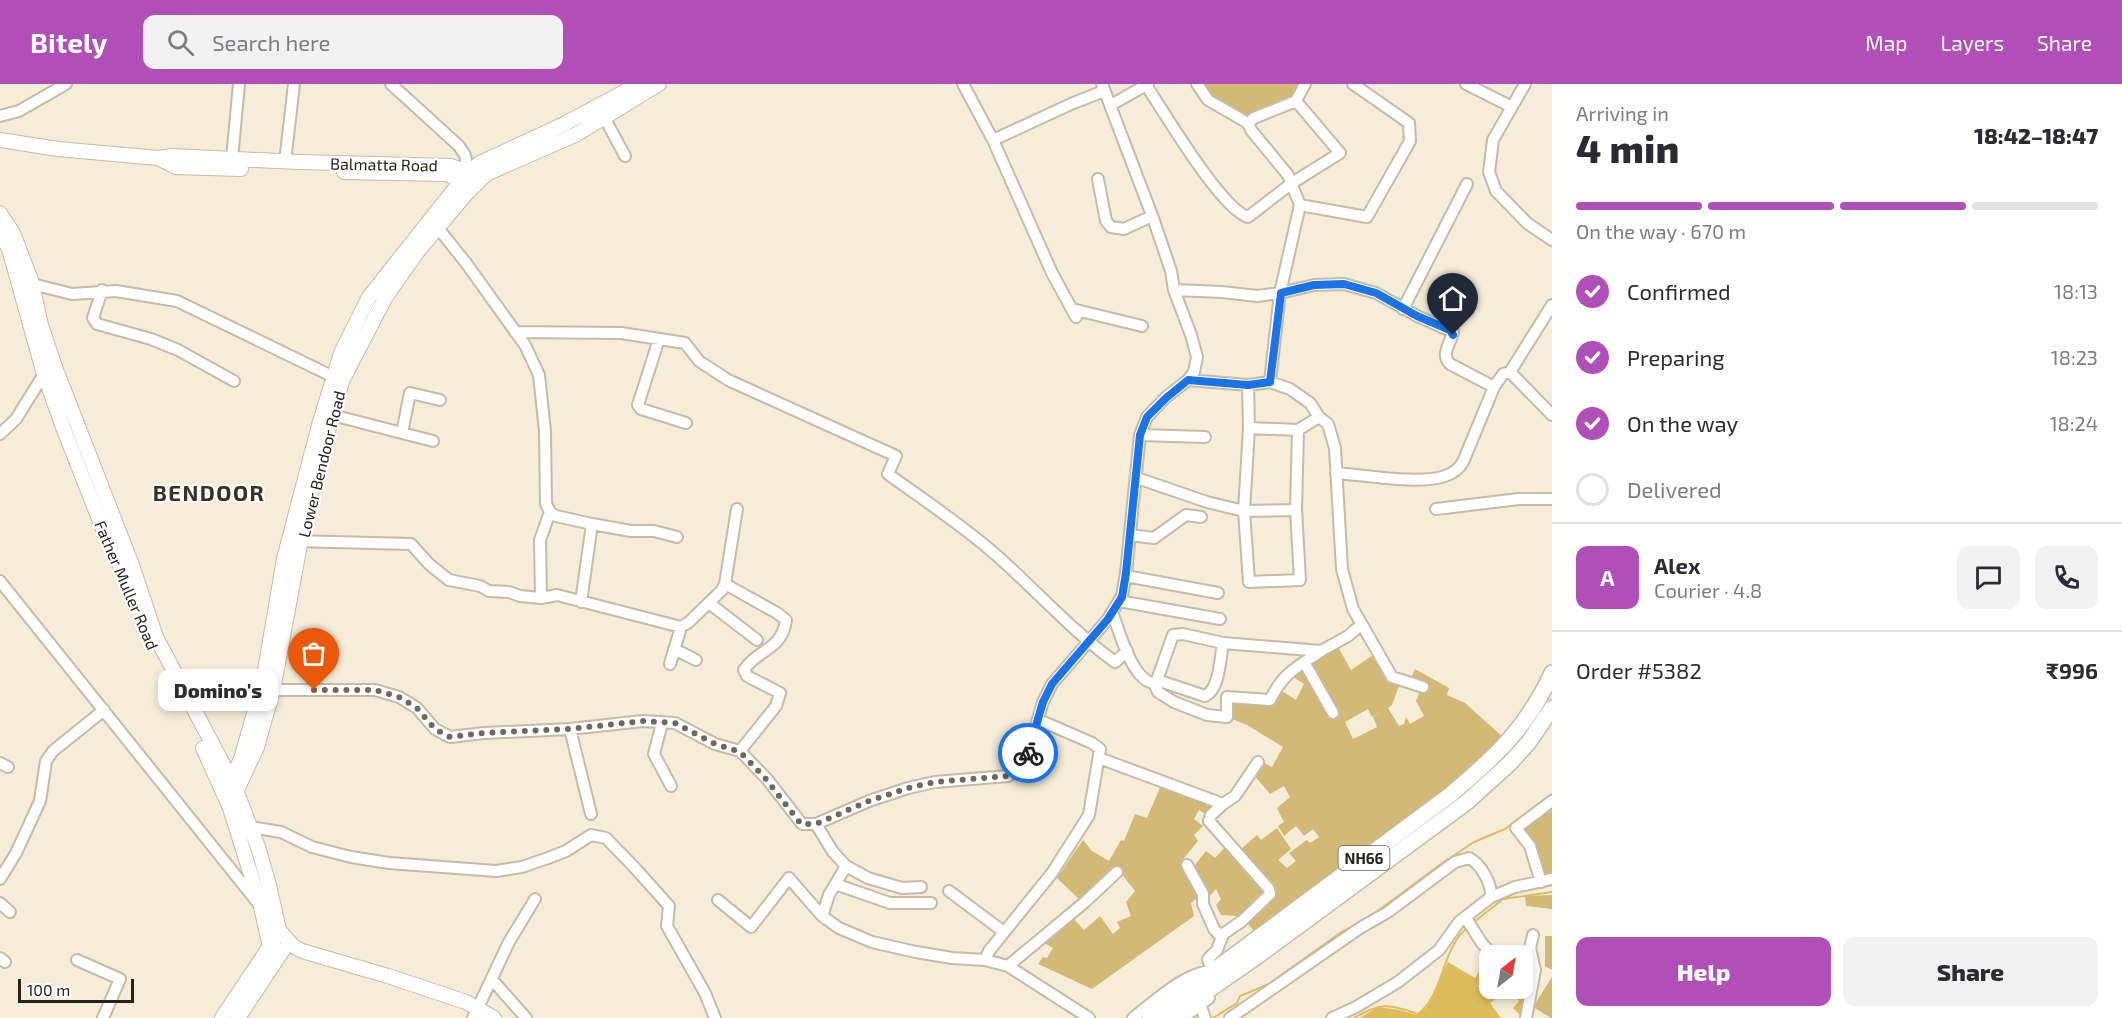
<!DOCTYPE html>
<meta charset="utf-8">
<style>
body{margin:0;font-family:"Exo 2",sans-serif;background:#f2f2f3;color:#2b2b33;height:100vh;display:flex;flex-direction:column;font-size:22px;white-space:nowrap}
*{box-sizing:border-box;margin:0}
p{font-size:20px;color:#7c7c81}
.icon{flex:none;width:33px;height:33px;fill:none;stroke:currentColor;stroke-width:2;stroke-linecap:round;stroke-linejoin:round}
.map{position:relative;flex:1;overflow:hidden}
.details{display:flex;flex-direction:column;background:#fff;width:570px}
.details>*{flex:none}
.needle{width:39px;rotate:31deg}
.tools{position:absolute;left:1479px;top:861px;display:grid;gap:12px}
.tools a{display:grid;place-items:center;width:54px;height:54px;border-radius:12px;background:#fff;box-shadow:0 3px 9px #0003;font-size:30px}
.scale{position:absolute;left:18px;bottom:15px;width:116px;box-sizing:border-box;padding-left:6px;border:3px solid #25221a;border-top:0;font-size:16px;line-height:21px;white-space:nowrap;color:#25221a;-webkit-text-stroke:4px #fff;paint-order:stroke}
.pin{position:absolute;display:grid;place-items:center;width:51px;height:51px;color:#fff;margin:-62px -26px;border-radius:50% 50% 50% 0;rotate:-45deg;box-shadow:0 0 6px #0007}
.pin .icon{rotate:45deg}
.courier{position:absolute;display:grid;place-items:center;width:60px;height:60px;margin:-30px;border:4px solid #1a73e8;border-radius:50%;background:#fff;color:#222;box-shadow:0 2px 8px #0007}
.bubble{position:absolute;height:42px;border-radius:12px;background:#fff;box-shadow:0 3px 9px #0003;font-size:20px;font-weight:800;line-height:42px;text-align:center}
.head em{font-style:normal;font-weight:800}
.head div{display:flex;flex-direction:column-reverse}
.head{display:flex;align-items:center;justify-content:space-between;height:102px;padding:0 24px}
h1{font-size:39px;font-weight:800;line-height:45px}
.bar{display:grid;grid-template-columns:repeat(4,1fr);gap:9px 6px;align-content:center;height:72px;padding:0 24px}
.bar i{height:8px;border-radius:4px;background:#e1e1e2}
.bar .current{background:#b04fb7}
.bar p{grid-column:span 4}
.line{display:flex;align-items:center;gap:15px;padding:0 24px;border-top:2px solid #e1e1e2}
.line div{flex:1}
.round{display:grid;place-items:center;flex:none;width:63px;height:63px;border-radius:12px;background:#f2f2f3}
ol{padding:0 24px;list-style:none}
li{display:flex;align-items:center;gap:18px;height:66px}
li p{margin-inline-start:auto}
li .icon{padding:6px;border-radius:50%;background:#b04fb7;color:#fff;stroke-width:4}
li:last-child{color:#7c7c81}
li i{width:33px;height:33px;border:3px solid #e1e1e2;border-radius:50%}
.button{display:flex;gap:12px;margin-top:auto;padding:12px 24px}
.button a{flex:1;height:69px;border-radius:12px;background:#b04fb7;color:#fff;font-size:24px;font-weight:800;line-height:69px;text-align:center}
.button a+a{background:#f2f2f3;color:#2b2b33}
header{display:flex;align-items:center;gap:36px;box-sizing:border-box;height:84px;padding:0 30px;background:#b04fb7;color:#fff}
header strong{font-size:28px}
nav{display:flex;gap:33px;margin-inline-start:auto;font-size:21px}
.search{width:420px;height:54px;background:#f2f2f3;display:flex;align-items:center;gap:15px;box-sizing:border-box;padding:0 21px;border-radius:12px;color:#7c7c81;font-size:22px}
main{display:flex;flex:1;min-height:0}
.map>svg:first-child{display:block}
.green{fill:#d2b976;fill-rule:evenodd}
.forest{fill:#debc5d}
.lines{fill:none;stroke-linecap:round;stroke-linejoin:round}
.stream{stroke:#dfbc5e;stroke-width:2}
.minor-casing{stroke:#c4bca6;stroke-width:14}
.major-casing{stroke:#c4bca6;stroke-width:16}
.highway-casing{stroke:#c4bca6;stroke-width:18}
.minor{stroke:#fff;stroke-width:10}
.major{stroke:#fff;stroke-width:14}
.highway{stroke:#fff;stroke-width:15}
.done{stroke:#6e695c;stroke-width:6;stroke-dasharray:0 10.8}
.route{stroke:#1a73e8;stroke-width:8}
.labels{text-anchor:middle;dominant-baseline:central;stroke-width:4.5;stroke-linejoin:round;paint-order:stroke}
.shield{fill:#fff;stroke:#66645f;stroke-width:1.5}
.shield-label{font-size:15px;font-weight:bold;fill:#25221a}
.street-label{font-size:16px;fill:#25221a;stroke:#fff}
.district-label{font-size:22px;font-weight:bold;letter-spacing:1.5px;fill:#393220;stroke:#fff}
</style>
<header>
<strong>Bitely</strong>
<div class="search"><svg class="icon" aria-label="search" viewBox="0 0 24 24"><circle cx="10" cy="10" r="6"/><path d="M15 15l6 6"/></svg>Search here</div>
<nav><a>Map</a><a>Layers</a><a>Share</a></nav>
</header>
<main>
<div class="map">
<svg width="1552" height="934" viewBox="0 0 1552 934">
<rect width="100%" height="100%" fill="#f5edd7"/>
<path class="green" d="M1201 0H1302L1296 17 1249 36 1223 23Z
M1338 563 1351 586 1373 571 1386 597 1399 602 1392 621 1388 624 1399 642 1404 640 1406 633 1410 640 1424 632 1416 617 1420 607 1424 609 1426 602 1411 595 1415 585 1449 604 1447 611 1465 619 1504 654 1484 675 1399 741 1254 847 1245 837 1276 806 1239 767 1257 751 1261 756 1277 744 1291 765 1278 776 1287 784 1296 777 1289 769 1307 756 1310 759 1319 753 1313 745 1304 752 1296 742 1284 752 1278 742 1284 738 1277 724 1290 713 1284 702 1270 710 1253 690 1261 677 1272 683 1283 663 1247 641 1229 634V615L1271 619 1279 605 1296 616 1304 600 1293 593ZM1368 625 1372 633 1382 627 1373 633 1377 643 1353 655 1345 638Z
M1162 699 1218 720 1208 732 1199 726 1194 735 1203 742 1194 751 1198 757 1184 774V781L1201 811 1191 819 1194 832 1092 905 1038 880 1043 873 1047 874 1053 864 1041 857 1072 833 1084 846 1100 832 1113 850 1120 844 1117 838 1131 832 1126 818 1135 807 1121 789 1081 817 1057 794 1083 756 1092 767 1109 777 1121 756 1124 757 1135 730 1147 734Z
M1552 717V795L1542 797 1517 744Z
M1227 761 1268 805 1241 836 1237 832 1221 831 1216 821 1221 815 1216 805 1211 811 1205 812 1191 786 1206 767 1215 774Z
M1552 811V825L1526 822 1525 812Z
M1545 852H1552V886L1545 882Z
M1552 893V934H1551L1533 923Z"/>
<path class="forest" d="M1488 872 1489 873V889L1478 902 1486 910 1492 905 1522 904 1528 912 1523 934 1513 924 1519 917 1510 905 1490 919 1501 934H1359L1379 923 1399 926 1417 931 1426 924 1448 878 1475 894Z"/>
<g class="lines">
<path class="stream" d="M1371 832 1441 780 1474 758 1505 745 1552 710
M1474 838 1503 815 1552 808
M1213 934 1237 919 1240 912 1269 900 1340 849 1366 835
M1354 934C1381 918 1389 920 1418 930 1445 909 1441 865 1467 844"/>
<g class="minor-casing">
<path id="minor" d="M391 0 459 62 465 71 468 88
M963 0 993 56 1052 189 1076 233
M1197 0 1208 16 1248 39 1251 46 1288 91 1300 121 1280 209 1270 298
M1466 0 1512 23
M1525 0 1493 56 1489 88 1496 107 1527 139 1552 156
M1146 1C1164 28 1221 125 1248 133L1292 99 1340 69 1296 17
M1111 21 1148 0
M0 32 19 27 66 0
M604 33 625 72
M1248 39 1254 34 1296 17 1305 0
M993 56 1071 20 1104 7
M232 75 239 0
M285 78 294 0
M1098 95 1106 137 1111 143 1124 145 1152 132
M1300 121 1367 133 1410 57 1409 39 1353 0
M438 144 466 179 525 261 539 291 545 347 546 420 550 428 556 432 592 440 631 447H654L677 453
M32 200 72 210 116 207 177 217 340 296
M102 206 93 234 97 240 151 255 178 266 234 297
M1174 206 1222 208 1257 212 1280 209 1314 201 1344 200 1376 209 1417 232 1453 248C1451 259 1440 270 1450 280L1494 303 1503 290 1510 288 1552 331
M1072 225 1142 242
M1403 225 1467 100
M515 248 621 249 685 259 699 277 728 296 896 372 888 390C924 416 962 441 995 470 1036 506 1071 546 1115 578L1127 567
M659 255 638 321 641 325 686 339
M1510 288 1552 221
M1188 296 1248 301 1270 298 1290 305 1310 319 1319 333 1328 340 1335 364 1342 485 1353 525 1392 593 1423 603
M1248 301 1249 344 1244 427 1249 498 1300 496 1296 426 1298 346 1319 333
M332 331 433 357
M1249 344 1298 346
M402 349 410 309 440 316
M0 350 16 335 44 290 49 287
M1140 351 1205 353
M1336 389C1366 391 1419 401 1445 392 1454 389 1459 385 1463 378L1494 303
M1137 394 1207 418 1244 427 1296 426
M1436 425 1519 415H1552
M1130 451 1154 454 1186 431 1201 433
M295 457 411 460 429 480 449 496 480 502 489 507 509 508 520 512 541 514 557 511 681 543 689 538 722 506 725 500 737 425
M1126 492 1218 509
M0 497 257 818
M725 500 777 529 786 536C782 567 757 565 744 586L747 592 780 609 776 622 740 667
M541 514 540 456 550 428
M1119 517 1220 535
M581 518 592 440
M709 519 757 556
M1112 528C1119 546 1132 597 1154 599L1157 596 1173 551 1183 550 1223 559 1321 567 1348 552 1361 541
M674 565 696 576
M1304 578 1333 629
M670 580 681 543
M1157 596 1205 612C1220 605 1220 574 1223 559
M1154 599 1158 608 1174 618 1207 631 1227 633V613L1270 616C1284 588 1296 584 1321 567
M266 604 273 606H375L399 613 417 624 435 645 450 653 484 649 570 645 643 637 675 639 715 660 740 667 767 695 802 740H816L869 717 908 704 935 698 1008 692 1020 683 1027 671 1043 618 1052 600 1108 535 1122 512 1126 489 1140 351 1147 333 1165 314 1188 296 1194 288 1197 273 1191 251 1174 206 1171 187 1153 134 1102 0
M662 639 654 670 671 702
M570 645 591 730
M1099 674 1223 720 1235 712 1258 678
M0 679 8 683
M816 740 833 768 846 782 868 794 902 804 921 803
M244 742 281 748 312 763 351 773 389 779 496 787 522 783 548 774 566 767 591 751 606 754 635 784 669 822 667 842 705 909 715 934
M1187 781 1203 810V820L1214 845 1222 854
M846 782 829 811 822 832 839 844 872 858 916 868 952 874 985 876 1008 882 1089 934
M0 795 16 769 40 717 46 677 53 667 104 626
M1541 798 1530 762 1516 744 1552 717
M835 800 890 819H931
M949 807 1004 848
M1491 813 1515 803 1552 795
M718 816 751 843 789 794 822 832
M0 819 10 828
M1466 834 1481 858 1493 872
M0 874 5 878
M77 876 120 895 103 934
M985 876 989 867 1052 789 1089 731 1100 665 1092 659 1039 636
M1008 882 1085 818 1117 788
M491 897 496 900 526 934
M1200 920 1205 934
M473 934 509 858 535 815
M1133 934C1154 918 1185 888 1212 887L1208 875 1217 866 1223 850 1242 837 1270 810 1269 805 1209 737 1211 731 1223 720
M1183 934 1209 914
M1230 934 1360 844 1388 828 1455 778 1469 774C1481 780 1492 800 1491 813L1459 838 1439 866 1398 898 1356 923 1332 934
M1526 934 1535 886 1530 864 1533 851"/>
</g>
<g class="major-casing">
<path id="major" d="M0 56 58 65 158 74 172 72 299 78 451 82 468 88 486 90 577 50 659 0
M158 74 176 83 241 85
M344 88 447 90 469 101
M0 129 13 149 31 196 41 241 55 283 132 481 156 553 234 701 258 763 269 801 279 846 293 862 302 867 388 892 466 918 494 934
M0 149 9 165 44 290 64 346 103 445 134 513
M203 664 230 724 261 823 270 863 280 871
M220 701 231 696 241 675 263 598 284 475 319 341 341 269 369 213 468 88 480 79 564 40 639 0
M231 710 236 708 257 663 273 606 308 418 342 297 385 214 418 167 466 110 486 90
M222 934 274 856
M238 934 283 866"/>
</g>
<g class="highway-casing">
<path id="highway" d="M1150 934 1450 711C1495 673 1527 644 1552 589
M1168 934 1259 871 1467 718 1510 679 1529 658 1552 624"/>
</g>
<use href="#minor" class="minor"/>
<use href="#major" class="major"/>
<use href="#highway" class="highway"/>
</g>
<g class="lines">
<path class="done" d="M314 606H375L399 613 417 624 435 645 450 653 484 649 570 645 643 637 675 639 715 660 740 668 766 695 801 740H816L869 717 908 704 935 698 1008 692 1020 683 1028 669"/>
<path class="route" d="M1028 669 1043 618 1052 600 1108 535 1122 513 1126 489 1140 351 1147 333 1166 314 1188 296 1248 301 1270 298 1281 209 1314 201 1344 200 1376 209 1417 232 1450 246 1453 251"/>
</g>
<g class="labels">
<rect class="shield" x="1338.5" y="762" width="51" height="24" rx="4.5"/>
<g class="shield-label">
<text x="1364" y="774">NH66</text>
</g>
<g class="street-label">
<text transform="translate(384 80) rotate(1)">Balmatta Road</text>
<text transform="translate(321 380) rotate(-76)">Lower Bendoor Road</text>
<text transform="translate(127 501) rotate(67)">Father Muller Road</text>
</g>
<g class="district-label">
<text x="209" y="408">BENDOOR</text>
</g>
</g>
</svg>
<div class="tools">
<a><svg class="needle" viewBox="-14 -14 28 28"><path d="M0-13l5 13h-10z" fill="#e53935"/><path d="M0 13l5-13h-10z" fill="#7c7c81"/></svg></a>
</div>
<div class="scale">100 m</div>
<div class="pin" style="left:314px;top:606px;background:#ea580c"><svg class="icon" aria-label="bag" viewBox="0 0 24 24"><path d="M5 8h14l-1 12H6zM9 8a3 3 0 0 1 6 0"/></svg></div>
<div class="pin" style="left:1453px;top:251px;background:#1f2937"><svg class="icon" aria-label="home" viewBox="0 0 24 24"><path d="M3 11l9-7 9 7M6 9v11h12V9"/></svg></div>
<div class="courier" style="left:1028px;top:669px"><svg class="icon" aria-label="bike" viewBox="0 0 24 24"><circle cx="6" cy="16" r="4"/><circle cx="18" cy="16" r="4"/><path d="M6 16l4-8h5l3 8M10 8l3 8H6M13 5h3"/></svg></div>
<div class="bubble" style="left:158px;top:585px;width:120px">Domino's</div>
</div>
<section class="details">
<div class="head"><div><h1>4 min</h1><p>Arriving in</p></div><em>18:42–18:47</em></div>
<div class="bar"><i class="current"></i><i class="current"></i><i class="current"></i><i></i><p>On the way · 670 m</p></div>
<ol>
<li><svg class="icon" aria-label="check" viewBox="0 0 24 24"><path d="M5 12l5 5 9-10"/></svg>Confirmed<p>18:13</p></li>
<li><svg class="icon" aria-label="check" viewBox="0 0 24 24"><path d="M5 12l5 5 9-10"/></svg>Preparing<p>18:23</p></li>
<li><svg class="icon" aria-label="check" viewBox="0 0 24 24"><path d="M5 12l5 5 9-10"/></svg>On the way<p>18:24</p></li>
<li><i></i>Delivered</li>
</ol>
<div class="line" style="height:108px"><b class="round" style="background:#b04fb7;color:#fff">A</b><div><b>Alex</b><p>Courier · 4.8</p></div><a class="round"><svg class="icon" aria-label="chat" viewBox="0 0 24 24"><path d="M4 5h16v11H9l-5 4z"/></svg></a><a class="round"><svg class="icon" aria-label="phone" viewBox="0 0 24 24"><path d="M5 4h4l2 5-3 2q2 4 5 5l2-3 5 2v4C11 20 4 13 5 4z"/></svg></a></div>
<div class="line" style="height:78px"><div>Order #5382</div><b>₹996</b></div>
<div class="button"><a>Help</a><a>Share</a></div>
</section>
</main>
